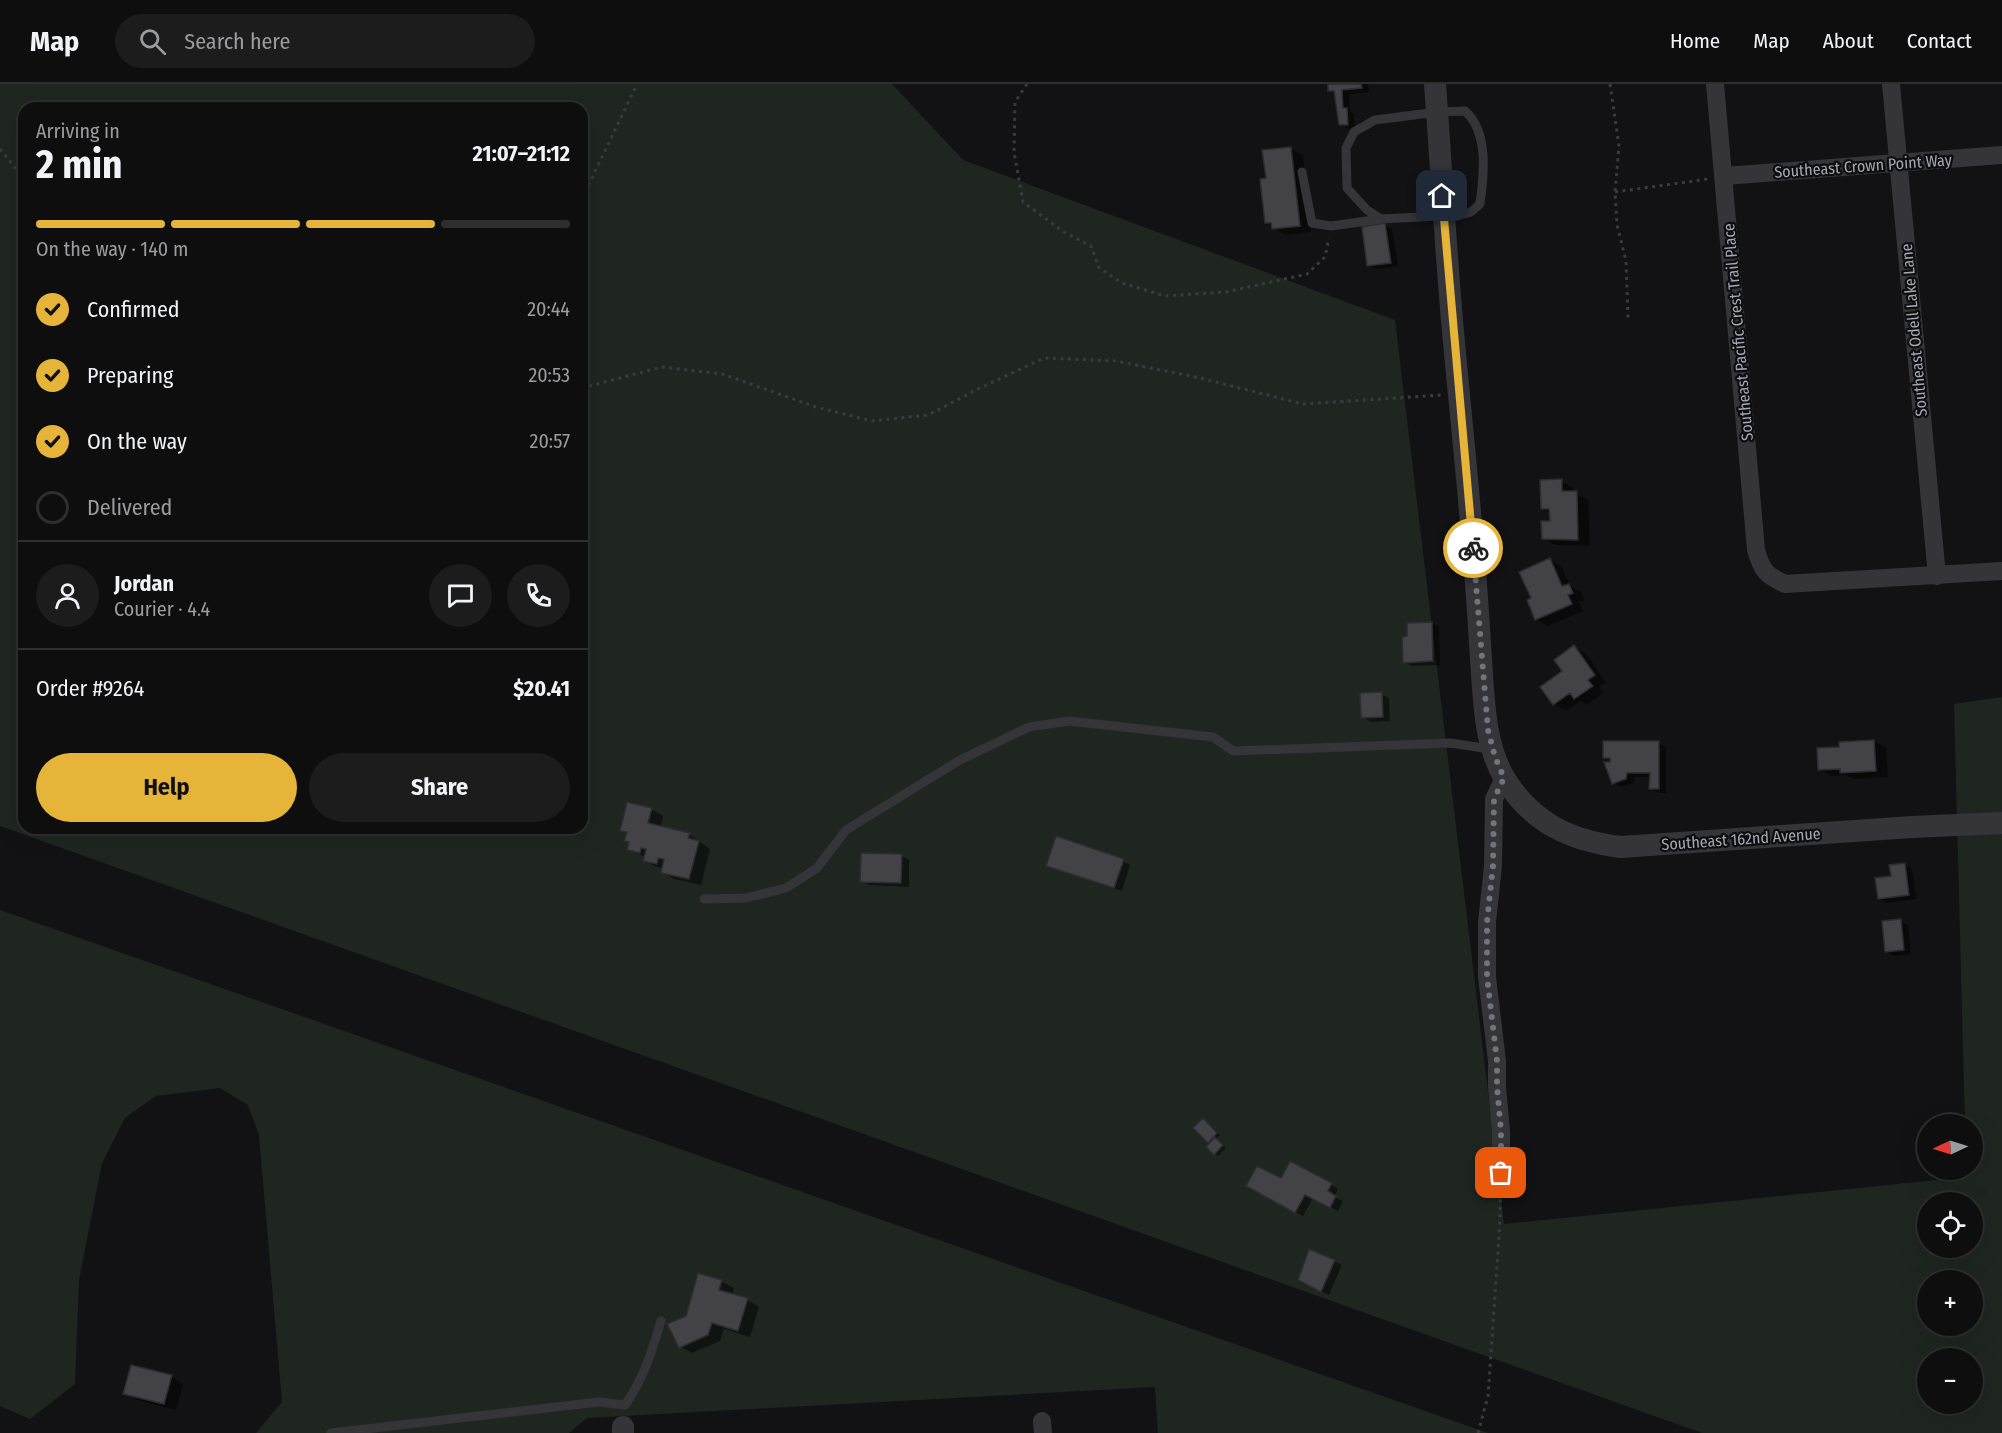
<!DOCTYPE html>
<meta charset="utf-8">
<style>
body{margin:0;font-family:"Fira Sans Condensed",sans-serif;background:#1c1c1d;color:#f1f3f6;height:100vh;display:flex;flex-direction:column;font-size:22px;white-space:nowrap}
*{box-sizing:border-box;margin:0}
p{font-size:20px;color:#9b9c9e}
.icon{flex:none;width:33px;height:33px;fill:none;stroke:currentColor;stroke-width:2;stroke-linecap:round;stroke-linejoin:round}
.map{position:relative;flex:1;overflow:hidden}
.panel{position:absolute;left:18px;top:18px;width:570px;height:732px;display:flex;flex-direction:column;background:#0e0e0f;border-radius:18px;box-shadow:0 6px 24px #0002,0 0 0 2px #2e2e2f}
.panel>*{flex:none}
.needle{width:39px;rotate:266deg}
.tools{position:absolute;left:1917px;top:1030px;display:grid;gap:12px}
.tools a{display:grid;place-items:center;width:66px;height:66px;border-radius:50%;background:#0e0e0f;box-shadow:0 6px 24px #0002,0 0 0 2px #2e2e2f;font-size:30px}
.pin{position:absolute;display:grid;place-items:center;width:51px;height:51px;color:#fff;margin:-26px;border-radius:12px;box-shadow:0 3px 9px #0006}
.courier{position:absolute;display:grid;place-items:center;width:60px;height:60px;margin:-30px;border:4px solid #e6b439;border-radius:50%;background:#fff;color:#222;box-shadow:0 2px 8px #0007}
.headline em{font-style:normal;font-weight:700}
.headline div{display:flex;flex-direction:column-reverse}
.headline{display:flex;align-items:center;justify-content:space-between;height:102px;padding:0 18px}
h1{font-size:39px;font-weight:700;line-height:45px}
.bar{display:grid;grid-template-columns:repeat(4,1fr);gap:9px 6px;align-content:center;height:72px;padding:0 18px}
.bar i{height:8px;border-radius:4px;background:#2e2e2f}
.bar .current{background:#e6b439}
.bar p{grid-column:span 4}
.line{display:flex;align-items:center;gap:15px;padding:0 18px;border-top:2px solid #2e2e2f}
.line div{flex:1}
.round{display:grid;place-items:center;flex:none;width:63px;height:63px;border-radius:32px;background:#1c1c1d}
ol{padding:0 18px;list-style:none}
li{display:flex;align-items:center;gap:18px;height:66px}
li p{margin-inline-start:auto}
li .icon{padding:6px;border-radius:50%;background:#e6b439;color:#111;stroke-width:4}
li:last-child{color:#9b9c9e}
li i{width:33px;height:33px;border:3px solid #2e2e2f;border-radius:50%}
.cta{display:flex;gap:12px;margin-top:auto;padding:12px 18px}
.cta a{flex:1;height:69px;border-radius:36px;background:#e6b439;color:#111;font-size:24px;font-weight:700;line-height:69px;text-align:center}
.cta a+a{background:#1c1c1d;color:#f1f3f6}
header{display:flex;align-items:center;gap:36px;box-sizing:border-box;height:84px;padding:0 30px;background:#0e0e0f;border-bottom:2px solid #2e2e2f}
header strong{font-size:28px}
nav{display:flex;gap:33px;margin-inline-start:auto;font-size:21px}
.search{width:420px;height:54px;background:#1c1c1d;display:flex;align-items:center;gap:15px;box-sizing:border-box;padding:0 21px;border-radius:33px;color:#9b9c9e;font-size:22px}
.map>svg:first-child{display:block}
.green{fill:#1f2620;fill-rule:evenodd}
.shadow{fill:#0007}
.building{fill:#424247;stroke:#2d2c30;stroke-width:1.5}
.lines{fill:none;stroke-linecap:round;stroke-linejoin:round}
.path{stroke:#3a3b3f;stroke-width:3;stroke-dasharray:3 4.5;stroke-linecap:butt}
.service{stroke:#343439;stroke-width:9}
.minor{stroke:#343439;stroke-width:18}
.tertiary{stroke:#343439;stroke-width:22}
.done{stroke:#72747b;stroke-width:6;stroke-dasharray:0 10.8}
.route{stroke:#e6b439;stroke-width:8}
.labels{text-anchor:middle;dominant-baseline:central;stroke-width:4.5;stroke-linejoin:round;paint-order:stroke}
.street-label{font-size:16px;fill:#a5a8b3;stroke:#0d0d0f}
</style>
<header>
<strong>Map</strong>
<div class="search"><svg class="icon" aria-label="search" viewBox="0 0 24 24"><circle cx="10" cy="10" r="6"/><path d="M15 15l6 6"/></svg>Search here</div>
<nav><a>Home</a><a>Map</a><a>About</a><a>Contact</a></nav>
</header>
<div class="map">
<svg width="2002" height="1349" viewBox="0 0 2002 1349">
<rect width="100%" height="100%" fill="#121214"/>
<path class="green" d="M0 0H892L963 76 1395 236 1504 1140 1966 1093V1086H1972V1041H1965L1954 620 2002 613V1349H1702L0 742ZM24 24H582V744H24ZM1928 1119H1972V1164H1928ZM1928 1197H1972V1242H1928ZM1928 1275H1972V1320H1928Z
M0 826 1488 1349H1158L1155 1303 587 1334 569 1349H256L282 1318 259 1051 248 1021 220 1004 156 1012 125 1034 102 1079 79 1196 75 1300 30 1335 0 1322Z"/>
<path class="shadow" d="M1329 0H1368L1369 8 1349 10 1350 28 1354 30 1355 44 1348 45 1341 40 1336 10 1330 7Z
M1291 65 1303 71 1311 148 1285 151 1266 138 1267 95Z
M1384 141 1392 145 1398 182 1376 185 1369 181Z
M1561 397 1573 404V409L1588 415 1590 462 1555 461 1543 454 1551 438V430L1542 425Z
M1550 476 1562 483 1570 502 1581 508 1584 516 1579 518 1583 527 1548 542 1536 535Z
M1432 539 1439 543 1440 581 1412 582 1405 578Z
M1574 563 1586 570 1606 598 1599 603 1603 609 1587 621 1580 617 1566 627 1554 620Z
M1381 610 1389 614 1390 637 1371 638 1363 633Z
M1874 657 1886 664 1888 693 1854 695 1847 691 1831 692 1819 685 1840 664Z
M1658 659 1666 663V709H1659L1651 705V693H1634V699L1621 703 1614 699 1611 677 1605 673Z
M651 725 663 732 661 743 689 750 710 765 701 801 674 795 662 788 663 784 656 783 645 776V773L629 765 630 759 626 757 628 750 622 746Z
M902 772 909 776V803L869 801 862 797Z
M1123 777 1130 781 1122 807 1055 785 1048 781Z
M1905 781 1912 785 1916 815 1887 819 1879 815 1892 794Z
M1900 837 1908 841 1911 870 1894 872 1887 867Z
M1206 1038 1220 1051 1216 1055 1226 1064 1218 1072 1208 1063 1212 1059 1209 1057Z
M1291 1079 1338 1105 1334 1113 1343 1117 1338 1127 1313 1114 1303 1132 1248 1102 1282 1096Z
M1334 1177 1342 1181 1329 1211 1307 1200Z
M699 1191 722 1198 734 1204 732 1211 747 1216 759 1223 750 1253 724 1245 720 1257 692 1269 680 1262Z
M171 1293 183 1300 176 1326 137 1316 125 1309Z"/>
<path class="building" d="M1328 0H1361L1362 4 1342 6 1343 24H1347L1348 41H1339L1334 7H1328Z
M1291 63 1300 142 1272 145 1271 139H1265L1260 95 1266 94 1262 66Z
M1385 139 1391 179 1367 182 1362 143Z
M1562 395V407H1577L1578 456 1542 455 1541 437H1550L1549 425H1541L1540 396Z
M1550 474 1562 502 1569 500 1573 509 1568 511 1572 520 1535 536 1527 516 1531 514 1519 488Z
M1432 538 1433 577 1403 579 1402 553 1407 552V539Z
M1574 561 1595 591 1588 596 1593 602 1574 615 1570 609 1553 621 1540 603 1562 587 1554 576Z
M1382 608 1383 633 1361 634 1360 609Z
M1874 656 1876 687 1840 689V685L1818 686 1817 664 1839 663V658Z
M1603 657H1659V705H1649L1650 689H1627L1626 695 1612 700 1604 678H1610V674H1603Z
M627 718 652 724 648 739 690 749 688 754 699 757 689 795 661 789 664 775 658 774 657 780 643 777 646 765 641 764 640 769 627 766 629 758 624 757 627 748 620 747Z
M1056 752 1124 775 1114 804 1046 782Z
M861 769 902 770 901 799 860 798Z
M1905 779 1909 811 1878 815 1875 794 1891 792 1889 781Z
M1901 835 1904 866 1885 868 1882 837Z
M1203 1034 1217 1049 1208 1059 1193 1044Z
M1215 1053 1223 1061 1214 1071 1206 1063Z
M1290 1077 1332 1099 1328 1107 1336 1112 1330 1124 1305 1111 1295 1129 1246 1102 1257 1082 1281 1094Z
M1309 1165 1335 1176 1321 1208 1298 1196Z
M698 1189 722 1196 719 1206 748 1214 738 1247 712 1239 708 1251 679 1264 667 1240 686 1232Z
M131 1281 172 1291 164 1320 123 1310Z"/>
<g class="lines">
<path class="path" d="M1027 0 1015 18 1014 68 1023 118 1064 148 1091 162 1099 184 1122 199 1165 212 1226 208 1307 190 1325 173 1329 154
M1610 0 1619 62 1615 108 1617 141 1626 177 1628 234
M0 65 24 95
M1615 108 1708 95
M582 115 637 0
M582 304 662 283 722 290 816 323 872 337 928 331 980 304 1044 274 1116 277 1200 294 1303 320 1442 311
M1478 1349 1488 1312 1499 1153 1501 1104"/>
<path class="service" d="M1465 27C1489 48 1484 91 1480 120L1471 128 1461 131 1381 135 1367 126 1347 104 1346 64 1354 48 1375 36 1437 28Z
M1302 88 1312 139 1331 142 1381 135
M704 815 746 814 786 804 817 784 846 746 960 676 1029 643 1069 637 1213 653 1233 667 1450 659 1490 665
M331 1349 599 1318 625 1321C643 1296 652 1267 661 1237"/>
<path class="minor" d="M1715 0 1756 466C1762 486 1765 491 1785 500L2002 487
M1891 0 1937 492
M1725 92 2002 71
M1501 1089V1047L1497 1003V977L1487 893V838L1493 782 1494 715 1504 694
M1042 1337 1043 1349"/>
<path class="tertiary" d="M1435 0C1441 79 1445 157 1452 236 1459 316 1468 396 1474 476 1477 509 1479 542 1481 575 1484 615 1484 660 1505 695 1532 739 1571 757 1621 763L1912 743 2002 739
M623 1343V1349"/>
</g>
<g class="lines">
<path class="done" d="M1473 464 1488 646 1495 673 1504 694 1494 715 1493 782 1487 838V893L1497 977V1003L1501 1047V1089"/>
<path class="route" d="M1442 112 1473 464"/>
</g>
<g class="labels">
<g class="street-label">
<text transform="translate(1863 82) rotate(-4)">Southeast Crown Point Way</text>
<text transform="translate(1914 246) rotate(-95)">Southeast Odell Lake Lane</text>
<text transform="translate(1738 248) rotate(-95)">Southeast Pacific Crest Trail Place</text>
<text transform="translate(1741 755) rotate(-4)">Southeast 162nd Avenue</text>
</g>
</g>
</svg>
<div class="tools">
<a><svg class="needle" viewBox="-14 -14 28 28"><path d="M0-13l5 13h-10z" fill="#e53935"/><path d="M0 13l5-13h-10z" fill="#9b9c9e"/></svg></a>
<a><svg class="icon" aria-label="locate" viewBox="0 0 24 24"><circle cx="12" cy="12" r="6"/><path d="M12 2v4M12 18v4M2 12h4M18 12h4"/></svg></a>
<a>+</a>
<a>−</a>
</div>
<div class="pin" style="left:1501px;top:1089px;background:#ea580c"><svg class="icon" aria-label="bag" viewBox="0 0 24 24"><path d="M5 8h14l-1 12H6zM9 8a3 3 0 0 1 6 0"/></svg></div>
<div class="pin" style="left:1442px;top:112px;background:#1f2937"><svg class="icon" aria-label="home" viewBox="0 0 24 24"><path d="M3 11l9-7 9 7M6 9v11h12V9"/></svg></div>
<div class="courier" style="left:1473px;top:464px"><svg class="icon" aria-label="bike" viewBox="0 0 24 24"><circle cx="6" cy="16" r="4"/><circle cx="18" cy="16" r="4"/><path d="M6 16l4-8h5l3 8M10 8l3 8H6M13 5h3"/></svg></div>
<section class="panel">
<div class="headline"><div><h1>2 min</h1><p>Arriving in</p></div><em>21:07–21:12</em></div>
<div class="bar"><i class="current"></i><i class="current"></i><i class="current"></i><i></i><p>On the way · 140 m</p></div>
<ol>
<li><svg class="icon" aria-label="check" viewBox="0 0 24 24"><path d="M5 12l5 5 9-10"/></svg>Confirmed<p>20:44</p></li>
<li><svg class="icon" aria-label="check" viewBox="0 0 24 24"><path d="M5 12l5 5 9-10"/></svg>Preparing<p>20:53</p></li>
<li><svg class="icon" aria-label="check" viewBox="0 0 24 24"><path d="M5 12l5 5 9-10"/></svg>On the way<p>20:57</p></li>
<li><i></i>Delivered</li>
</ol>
<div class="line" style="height:108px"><a class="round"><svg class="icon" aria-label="person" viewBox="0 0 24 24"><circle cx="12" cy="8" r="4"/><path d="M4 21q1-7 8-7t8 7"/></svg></a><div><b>Jordan</b><p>Courier · 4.4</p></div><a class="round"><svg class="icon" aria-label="chat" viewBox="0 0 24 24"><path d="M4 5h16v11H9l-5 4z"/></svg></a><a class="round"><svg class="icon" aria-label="phone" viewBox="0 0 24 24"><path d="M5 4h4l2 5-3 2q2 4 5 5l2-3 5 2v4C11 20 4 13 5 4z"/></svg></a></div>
<div class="line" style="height:78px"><div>Order #9264</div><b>$20.41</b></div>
<div class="cta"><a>Help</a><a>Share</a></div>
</section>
</div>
